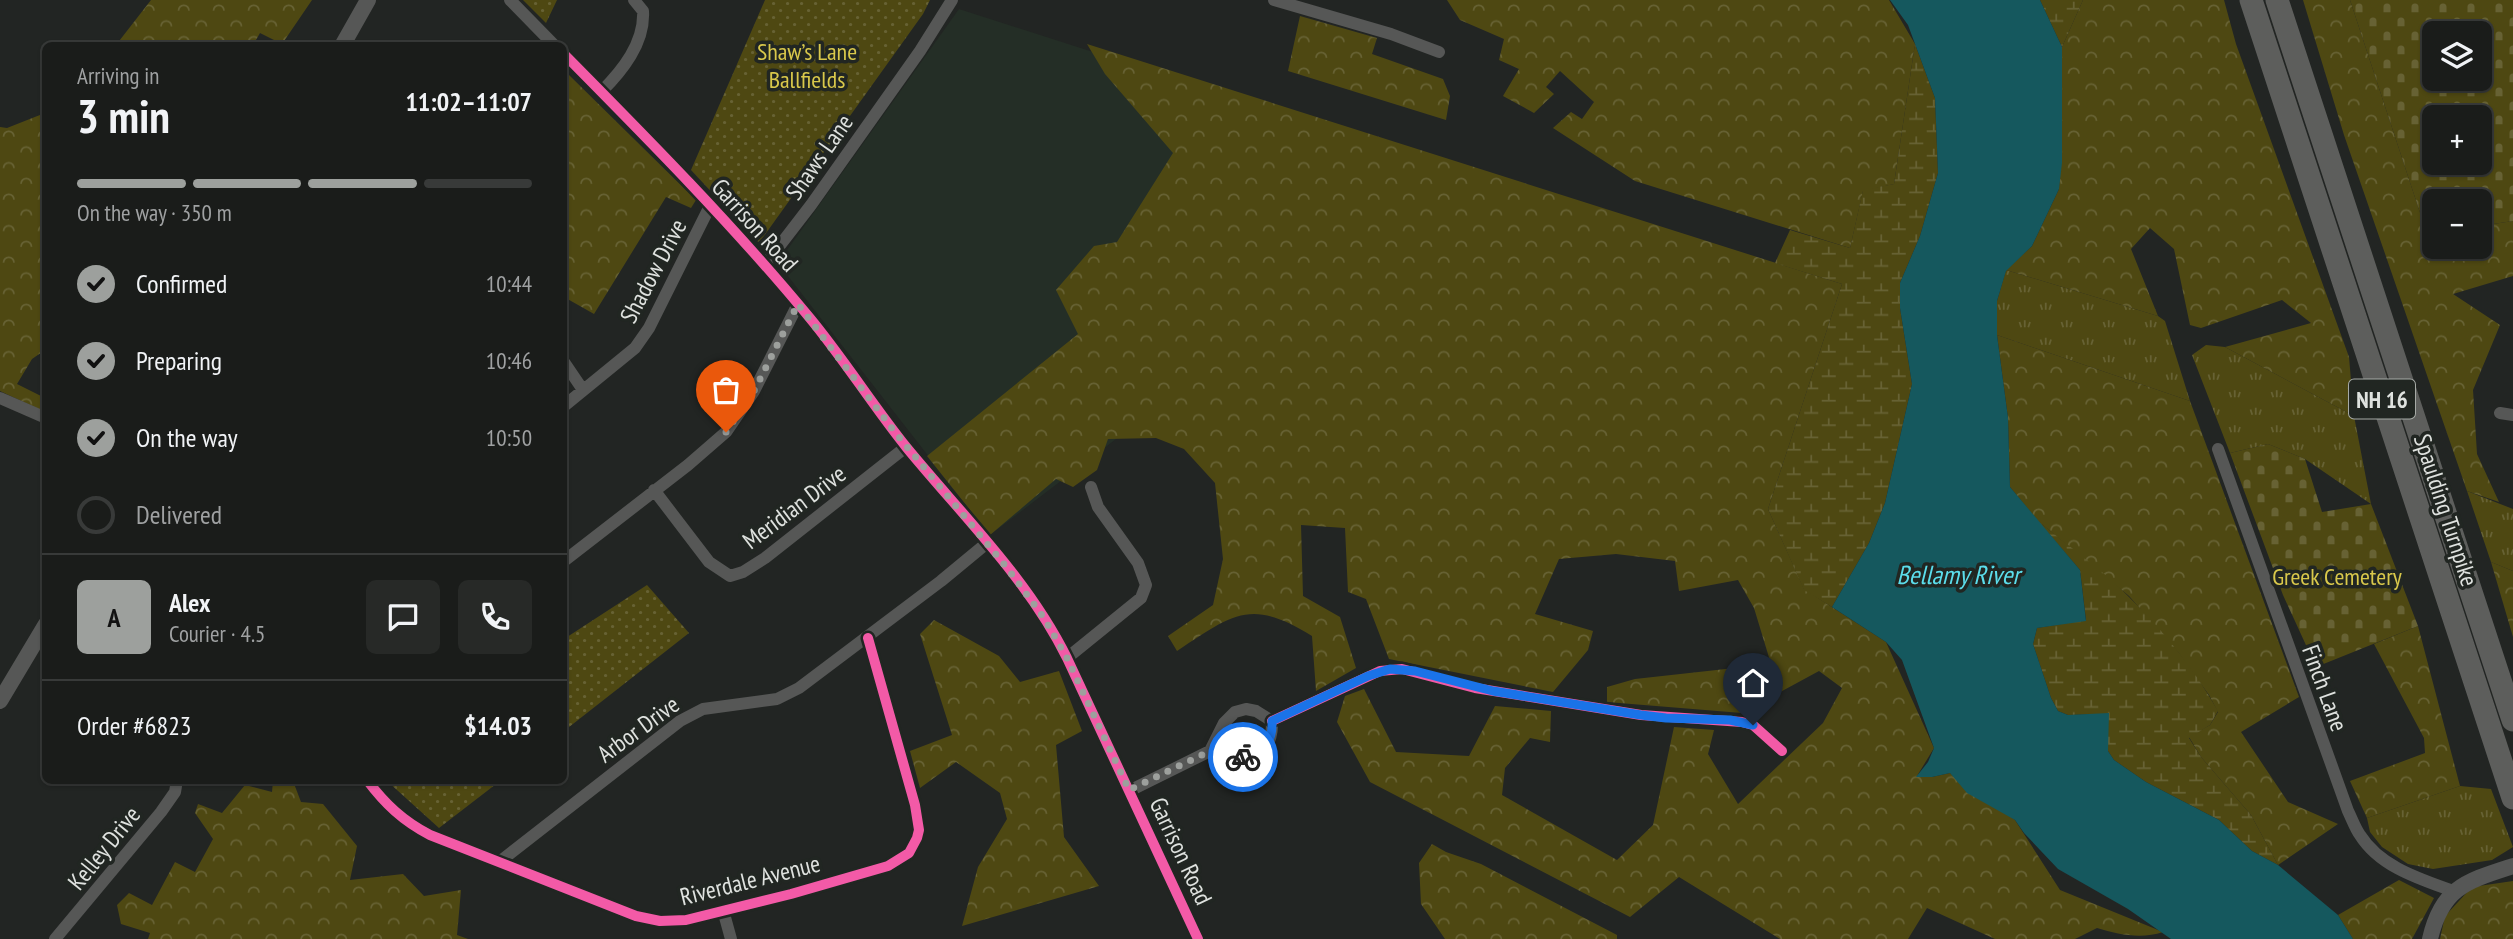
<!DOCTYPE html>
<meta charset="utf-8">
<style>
body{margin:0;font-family:"PT Sans Narrow",sans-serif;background:#272927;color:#f1f3f6;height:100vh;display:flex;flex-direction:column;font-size:26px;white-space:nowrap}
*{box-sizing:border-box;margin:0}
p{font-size:23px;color:#9fa1a2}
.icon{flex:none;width:38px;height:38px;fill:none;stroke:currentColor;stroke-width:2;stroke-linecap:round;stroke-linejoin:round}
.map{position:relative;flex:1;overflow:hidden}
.panel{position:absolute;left:42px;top:42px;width:525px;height:742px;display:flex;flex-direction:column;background:#1a1c1a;border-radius:10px;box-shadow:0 2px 5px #0004,0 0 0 2px #383a39}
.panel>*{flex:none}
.buttons{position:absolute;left:2422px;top:21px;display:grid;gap:14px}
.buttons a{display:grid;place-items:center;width:70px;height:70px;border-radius:10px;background:#1a1c1a;box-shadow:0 2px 5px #0004,0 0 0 2px #383a39;font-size:35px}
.pin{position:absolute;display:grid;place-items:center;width:60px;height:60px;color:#fff;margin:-72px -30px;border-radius:50% 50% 50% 0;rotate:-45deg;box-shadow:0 0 7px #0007}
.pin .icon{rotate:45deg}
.courier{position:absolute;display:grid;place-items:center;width:70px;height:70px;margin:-35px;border:5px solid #1a73e8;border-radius:50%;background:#fff;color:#222;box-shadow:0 2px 9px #0007}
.overview em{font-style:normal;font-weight:700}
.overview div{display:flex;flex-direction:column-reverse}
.overview{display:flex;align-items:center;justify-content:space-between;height:119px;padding:0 35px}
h1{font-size:46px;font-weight:700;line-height:52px}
.bar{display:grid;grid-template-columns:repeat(4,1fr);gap:10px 7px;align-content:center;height:84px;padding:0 35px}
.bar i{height:9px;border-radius:5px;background:#383a39}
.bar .on{background:#9da09d}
.bar p{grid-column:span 4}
.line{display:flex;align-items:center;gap:18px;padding:0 35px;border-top:2px solid #383a39}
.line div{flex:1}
.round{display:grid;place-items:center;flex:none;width:74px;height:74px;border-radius:10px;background:#272927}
ol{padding:0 35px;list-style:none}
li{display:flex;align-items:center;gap:21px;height:77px}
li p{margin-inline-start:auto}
li .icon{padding:7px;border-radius:50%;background:#9da09d;color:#111;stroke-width:4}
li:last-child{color:#9fa1a2}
li i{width:38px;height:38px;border:4px solid #383a39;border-radius:50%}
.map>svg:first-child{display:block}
.built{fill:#242e26}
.grass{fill:url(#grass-tufts)}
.forest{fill:url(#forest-crowns)}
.wetland{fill:url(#wetland-marsh)}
.cemetery{fill:url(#cemetery-stones);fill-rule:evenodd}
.park{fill:url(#park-dots)}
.water{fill:#15585e}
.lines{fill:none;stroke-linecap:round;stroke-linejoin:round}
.minor{stroke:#565756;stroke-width:12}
.tertiary{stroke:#565756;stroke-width:16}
.motorway{stroke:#5d5e5c;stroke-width:23}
.cycleway-casing{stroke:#212622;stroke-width:15}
.cycleway{stroke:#f35aa7;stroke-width:10}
.done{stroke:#9da09d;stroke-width:7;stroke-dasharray:0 12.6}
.route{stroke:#1a73e8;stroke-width:9}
.labels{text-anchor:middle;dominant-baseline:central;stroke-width:7;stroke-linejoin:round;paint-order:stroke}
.shield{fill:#212622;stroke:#a6aaa6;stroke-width:2}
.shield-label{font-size:23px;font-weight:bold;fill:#dfe2df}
.park-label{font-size:24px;fill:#d9c84b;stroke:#212622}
.street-label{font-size:24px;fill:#dfe2df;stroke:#212622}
.water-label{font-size:26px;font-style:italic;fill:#5bddeb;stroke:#212622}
</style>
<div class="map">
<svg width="2513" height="939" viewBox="0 0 2513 939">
<defs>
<pattern id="grass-tufts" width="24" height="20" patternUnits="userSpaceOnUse" patternTransform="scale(1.75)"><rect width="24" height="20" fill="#4e4812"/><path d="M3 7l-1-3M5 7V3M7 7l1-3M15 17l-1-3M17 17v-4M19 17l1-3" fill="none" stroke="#676234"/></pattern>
<pattern id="forest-crowns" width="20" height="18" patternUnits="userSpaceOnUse" patternTransform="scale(1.75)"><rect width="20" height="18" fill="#4e4812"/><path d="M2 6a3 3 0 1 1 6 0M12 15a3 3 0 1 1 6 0" fill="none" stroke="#676234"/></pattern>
<pattern id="wetland-marsh" width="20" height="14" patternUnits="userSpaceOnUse" patternTransform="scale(1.75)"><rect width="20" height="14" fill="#4e4812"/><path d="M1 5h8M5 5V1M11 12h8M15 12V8" fill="none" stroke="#676234"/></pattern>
<pattern id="cemetery-stones" width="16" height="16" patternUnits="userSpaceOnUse" patternTransform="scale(1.75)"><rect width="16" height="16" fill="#4e4812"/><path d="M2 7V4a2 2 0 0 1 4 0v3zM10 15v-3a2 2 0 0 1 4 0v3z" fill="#676234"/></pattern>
<pattern id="park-dots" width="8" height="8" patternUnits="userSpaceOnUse" patternTransform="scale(1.75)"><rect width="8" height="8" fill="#4e4812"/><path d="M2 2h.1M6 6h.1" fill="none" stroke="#676234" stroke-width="1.8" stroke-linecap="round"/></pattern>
</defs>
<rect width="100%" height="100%" fill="#222523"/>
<path class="built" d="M959 9 1423 158 1346 264 990 535 784 271 783 260 785 253Z"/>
<path class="grass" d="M2006 270 2158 316 2165 321 2190 401 1997 335V301Z
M2206 345 2225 347 2354 416 2371 504 2305 459 2268 444 2230 453 2192 355Z
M2467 491 2513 509V571L2491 562Z
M2460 786 2491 789 2513 847 2492 860 2433 869 2408 864 2382 847 2370 832 2367 818Z"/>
<path class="forest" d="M151 0H312L282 44 260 33 253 45H116Z
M1447 0H1889L1915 44 1894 184 1863 191 1850 248 1635 181 1553 128 1571 112 1582 119 1594 102 1560 71 1546 87 1554 94 1534 113 1503 96 1519 69 1499 60 1504 39 1460 20Z
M2083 0H2224L2236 44 2349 357 2354 416 2225 347 2311 323 2282 300 2201 328 2190 325 2174 249 2150 228 2131 249 2158 316 2006 270 2032 246 2059 189 2062 47Z
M2303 0H2350L2427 234 2434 233V247H2480V226L2513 221V276L2453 294 2500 325 2473 390 2477 454 2499 502 2467 491 2344 135Z
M1300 16 1377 38 1372 54 1443 79 1450 96 1446 120 1288 71Z
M1087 44 1842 284 1768 509 1804 589 1886 642 1934 748 1917 776 1932 777 1950 773 2015 820 2060 890 2163 932C2142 939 2119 935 2097 928L2075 939H1995L1927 908 1908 939H1780L1679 877 1630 917 1370 782 1337 722 1345 696 1364 689 1396 752 1469 756 1495 706 1551 711 1550 742 1530 738 1505 768 1502 795 1617 860 1653 825 1674 727 1714 730 1708 754 1738 804 1823 723 1842 688 1819 671 1742 713 1607 702V687L1635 679 1771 664 1754 608 1738 580 1679 591 1675 561 1616 554 1559 559 1535 614 1593 631 1588 650 1553 692 1389 659 1366 599 1348 592 1345 528 1301 525 1303 596 1340 617 1356 668 1316 691 1312 636C1250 597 1232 615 1177 651L1168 636 1213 605 1223 559 1215 483 1184 449 1156 438 1108 439 1097 470 1073 487 1056 479 990 535 927 456 1078 334 1056 290 1094 246 1117 242 1173 153 1105 74Z
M569 75 696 200 691 208 666 197 594 314 564 297V85Z
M45 113V350L32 359 17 384 45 398V412L0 391V127L7 128Z
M1997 335 2190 401 2299 697 2241 732 2288 802 2338 824 2278 865 2251 815 2201 757 2189 737 2210 725 2218 712 2209 695 2178 652 2129 596 2038 521 2010 487 2008 418Z
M2491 562 2513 571V637Z
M934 620 999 656 1020 682 1059 671 1082 731 1056 745 1064 837 1099 886 962 926 978 867 1007 819 1000 793 956 762 920 788 910 751 952 735 920 634Z
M2418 626 2460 786 2367 818 2350 781 2425 753 2424 738 2374 644Z
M273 781H293L301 802 323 804 357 846 350 880 403 874 424 896 461 890 457 935 468 939H148L150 933 121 924 117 905 129 893 152 905 175 862 195 872 213 839 195 813 198 804 222 813 245 785 272 792Z
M1432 844 1446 852 1481 864 1617 935V939H1445L1421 904 1419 863Z
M2399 880 2434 898 2412 939H2353L2338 915Z
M2513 881V939H2440L2445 916 2472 887Z"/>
<path class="wetland" d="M2040 0H2083L2062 47Z
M1915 44 1935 98 1938 173 1920 236 1900 283V308L1912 384 1885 503 1869 543 1832 607 1804 590 1768 509 1842 284 1775 263 1790 230 1850 248 1863 190 1894 184Z
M2038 521C2068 546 2102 569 2129 597 2163 630 2195 670 2218 711L2210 725 2189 738 2201 757 2251 815 2278 865 2252 851 2219 820 2146 782 2114 760 2108 751V714L2068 715 2058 711 2051 698 2033 644 2037 628 2086 620 2080 570Z"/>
<path class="cemetery" d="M2350 0H2513V221L2480 226V201H2434V233L2427 234ZM2434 33H2480V79H2434ZM2434 117H2480V163H2434Z
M2268 444 2305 459 2322 512 2371 504 2418 626 2316 667 2283 595 2230 453Z"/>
<path class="park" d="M523 0H557L546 23Z
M765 0H930L923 14 759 243 691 170Z
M647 585 689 633 564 731V639Z
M387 781H500L439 828Z"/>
<path class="water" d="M1890 0H2040L2062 47V163L2059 189 2032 246 2006 271 1997 301V335L2008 418 2010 487 2080 570 2086 621 2037 628 2033 644 2051 698 2058 711 2068 715 2109 713 2108 751 2114 760 2146 782 2219 820 2252 851 2278 865 2338 915 2353 939H2171L2128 909 2058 869 2024 833 2015 820 1967 793 1950 773 1932 777H1916L1928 762 1934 748 1902 660 1886 642 1832 607 1869 543 1885 503 1912 384 1900 308V283L1920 236 1938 173 1935 98 1908 25Z"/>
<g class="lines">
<path class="minor" d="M510 0 555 46
M1274 0 1391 34 1439 52
M564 54C648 139 733 225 809 317 844 359 873 406 907 448 962 515 1028 579 1067 658L1198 939
M601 92C622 71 645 43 643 11L634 0
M764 266 811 205 920 51 952 0
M564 362 583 390
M0 398 46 418
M564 406 635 348 649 328 710 206
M2500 413 2513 415
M2218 449 2348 811C2352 819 2355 828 2360 835 2380 867 2420 879 2453 891
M654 490 709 562 730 576 743 572 765 558 906 447
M564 561 688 465 726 432 754 391 798 304
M1067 658 1141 598 1146 585 1138 563 1098 507 1091 487
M1272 721 1380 671 1402 669 1475 688 1641 715 1742 722 1753 725 1782 751
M1210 751C1240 760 1273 764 1272 721
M367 780C385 804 403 821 430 835L636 916 660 921 686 920 791 894 888 866 909 853 917 838 919 830 915 805 868 638
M1129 791 1210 751 1224 723 1235 712 1246 709 1256 711 1272 721
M498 863 680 721 703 709 777 699 799 688 941 581 987 543
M723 910 731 939
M55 939 161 812 175 792 177 780"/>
<path class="tertiary" d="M342 46 368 0
M0 701 46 624
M2430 939C2442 887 2467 881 2513 866"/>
<path class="motorway" d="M2251 0 2513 798
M2277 0 2513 720"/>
<g class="cycleway-casing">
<path id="cycleway" d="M564 54C648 139 733 225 809 317 844 359 873 406 907 448 962 515 1028 579 1067 658L1198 939
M1272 721 1380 671 1402 669 1475 688 1641 715 1742 722 1753 725 1782 751
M367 780C385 804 403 821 430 835L636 916 660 921 686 920 791 894 888 866 909 853 917 838 919 830 915 805 868 638"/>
</g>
<use href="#cycleway" class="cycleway"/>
</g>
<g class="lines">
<path class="done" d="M726 432 754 391 798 304 894 431 1008 569 1044 618 1067 658 1129 790 1210 751 1243 757"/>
<path class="route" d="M1243 757C1264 755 1273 741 1272 721L1368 676 1390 669 1415 671 1493 691 1641 715 1666 718 1730 720 1753 725"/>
</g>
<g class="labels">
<rect class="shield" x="2349" y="379.5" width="66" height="39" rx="5"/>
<g class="shield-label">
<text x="2382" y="399">NH 16</text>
</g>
<g class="park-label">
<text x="807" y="51">Shaw’s Lane<tspan x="807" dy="28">Ballfields</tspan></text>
<text x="2337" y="576">Greek Cemetery</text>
</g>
<g class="street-label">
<text transform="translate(819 157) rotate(-55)">Shaws Lane</text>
<text transform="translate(755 225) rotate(48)">Garrison Road</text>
<text transform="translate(653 271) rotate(-62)">Shadow Drive</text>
<text transform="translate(794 507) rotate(-37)">Meridian Drive</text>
<text transform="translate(2446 510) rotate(72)">Spaulding Turnpike</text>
<text transform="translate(2325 688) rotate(70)">Finch Lane</text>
<text transform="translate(638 729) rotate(-36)">Arbor Drive</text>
<text transform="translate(104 848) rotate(-51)">Kelley Drive</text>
<text transform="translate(1181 851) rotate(65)">Garrison Road</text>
<text transform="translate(750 880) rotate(-14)">Riverdale Avenue</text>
</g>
<g class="water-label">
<text x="1958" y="574">Bellamy River</text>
</g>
</g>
</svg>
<div class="buttons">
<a><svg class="icon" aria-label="layers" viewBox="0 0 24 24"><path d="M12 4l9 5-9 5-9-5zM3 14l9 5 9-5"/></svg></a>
<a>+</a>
<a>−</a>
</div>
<div class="pin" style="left:726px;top:432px;background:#ea580c"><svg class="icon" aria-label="bag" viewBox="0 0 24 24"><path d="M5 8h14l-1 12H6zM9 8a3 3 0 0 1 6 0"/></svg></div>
<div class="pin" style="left:1753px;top:725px;background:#1f2937"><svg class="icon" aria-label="home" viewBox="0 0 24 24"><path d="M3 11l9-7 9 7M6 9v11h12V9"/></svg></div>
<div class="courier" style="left:1243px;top:757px"><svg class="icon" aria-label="bike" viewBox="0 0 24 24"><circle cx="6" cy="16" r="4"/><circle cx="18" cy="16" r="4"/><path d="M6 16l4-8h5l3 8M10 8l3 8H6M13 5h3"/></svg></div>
<section class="panel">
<div class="overview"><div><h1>3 min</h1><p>Arriving in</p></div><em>11:02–11:07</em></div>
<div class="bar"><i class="on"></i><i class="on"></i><i class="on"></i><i></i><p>On the way · 350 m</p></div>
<ol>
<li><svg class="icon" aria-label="check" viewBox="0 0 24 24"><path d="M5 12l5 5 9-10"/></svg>Confirmed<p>10:44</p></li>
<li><svg class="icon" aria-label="check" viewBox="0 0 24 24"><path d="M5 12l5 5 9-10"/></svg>Preparing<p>10:46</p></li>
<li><svg class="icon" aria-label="check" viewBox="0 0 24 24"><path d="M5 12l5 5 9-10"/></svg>On the way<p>10:50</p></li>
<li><i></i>Delivered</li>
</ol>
<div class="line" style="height:126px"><b class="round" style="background:#9da09d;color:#111">A</b><div><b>Alex</b><p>Courier · 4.5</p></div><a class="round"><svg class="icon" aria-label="chat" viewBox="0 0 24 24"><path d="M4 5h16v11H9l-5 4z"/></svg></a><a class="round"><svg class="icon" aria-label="phone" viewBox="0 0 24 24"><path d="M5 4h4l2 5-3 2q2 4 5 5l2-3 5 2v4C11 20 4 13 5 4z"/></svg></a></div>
<div class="line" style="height:91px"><div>Order #6823</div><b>$14.03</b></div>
</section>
</div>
